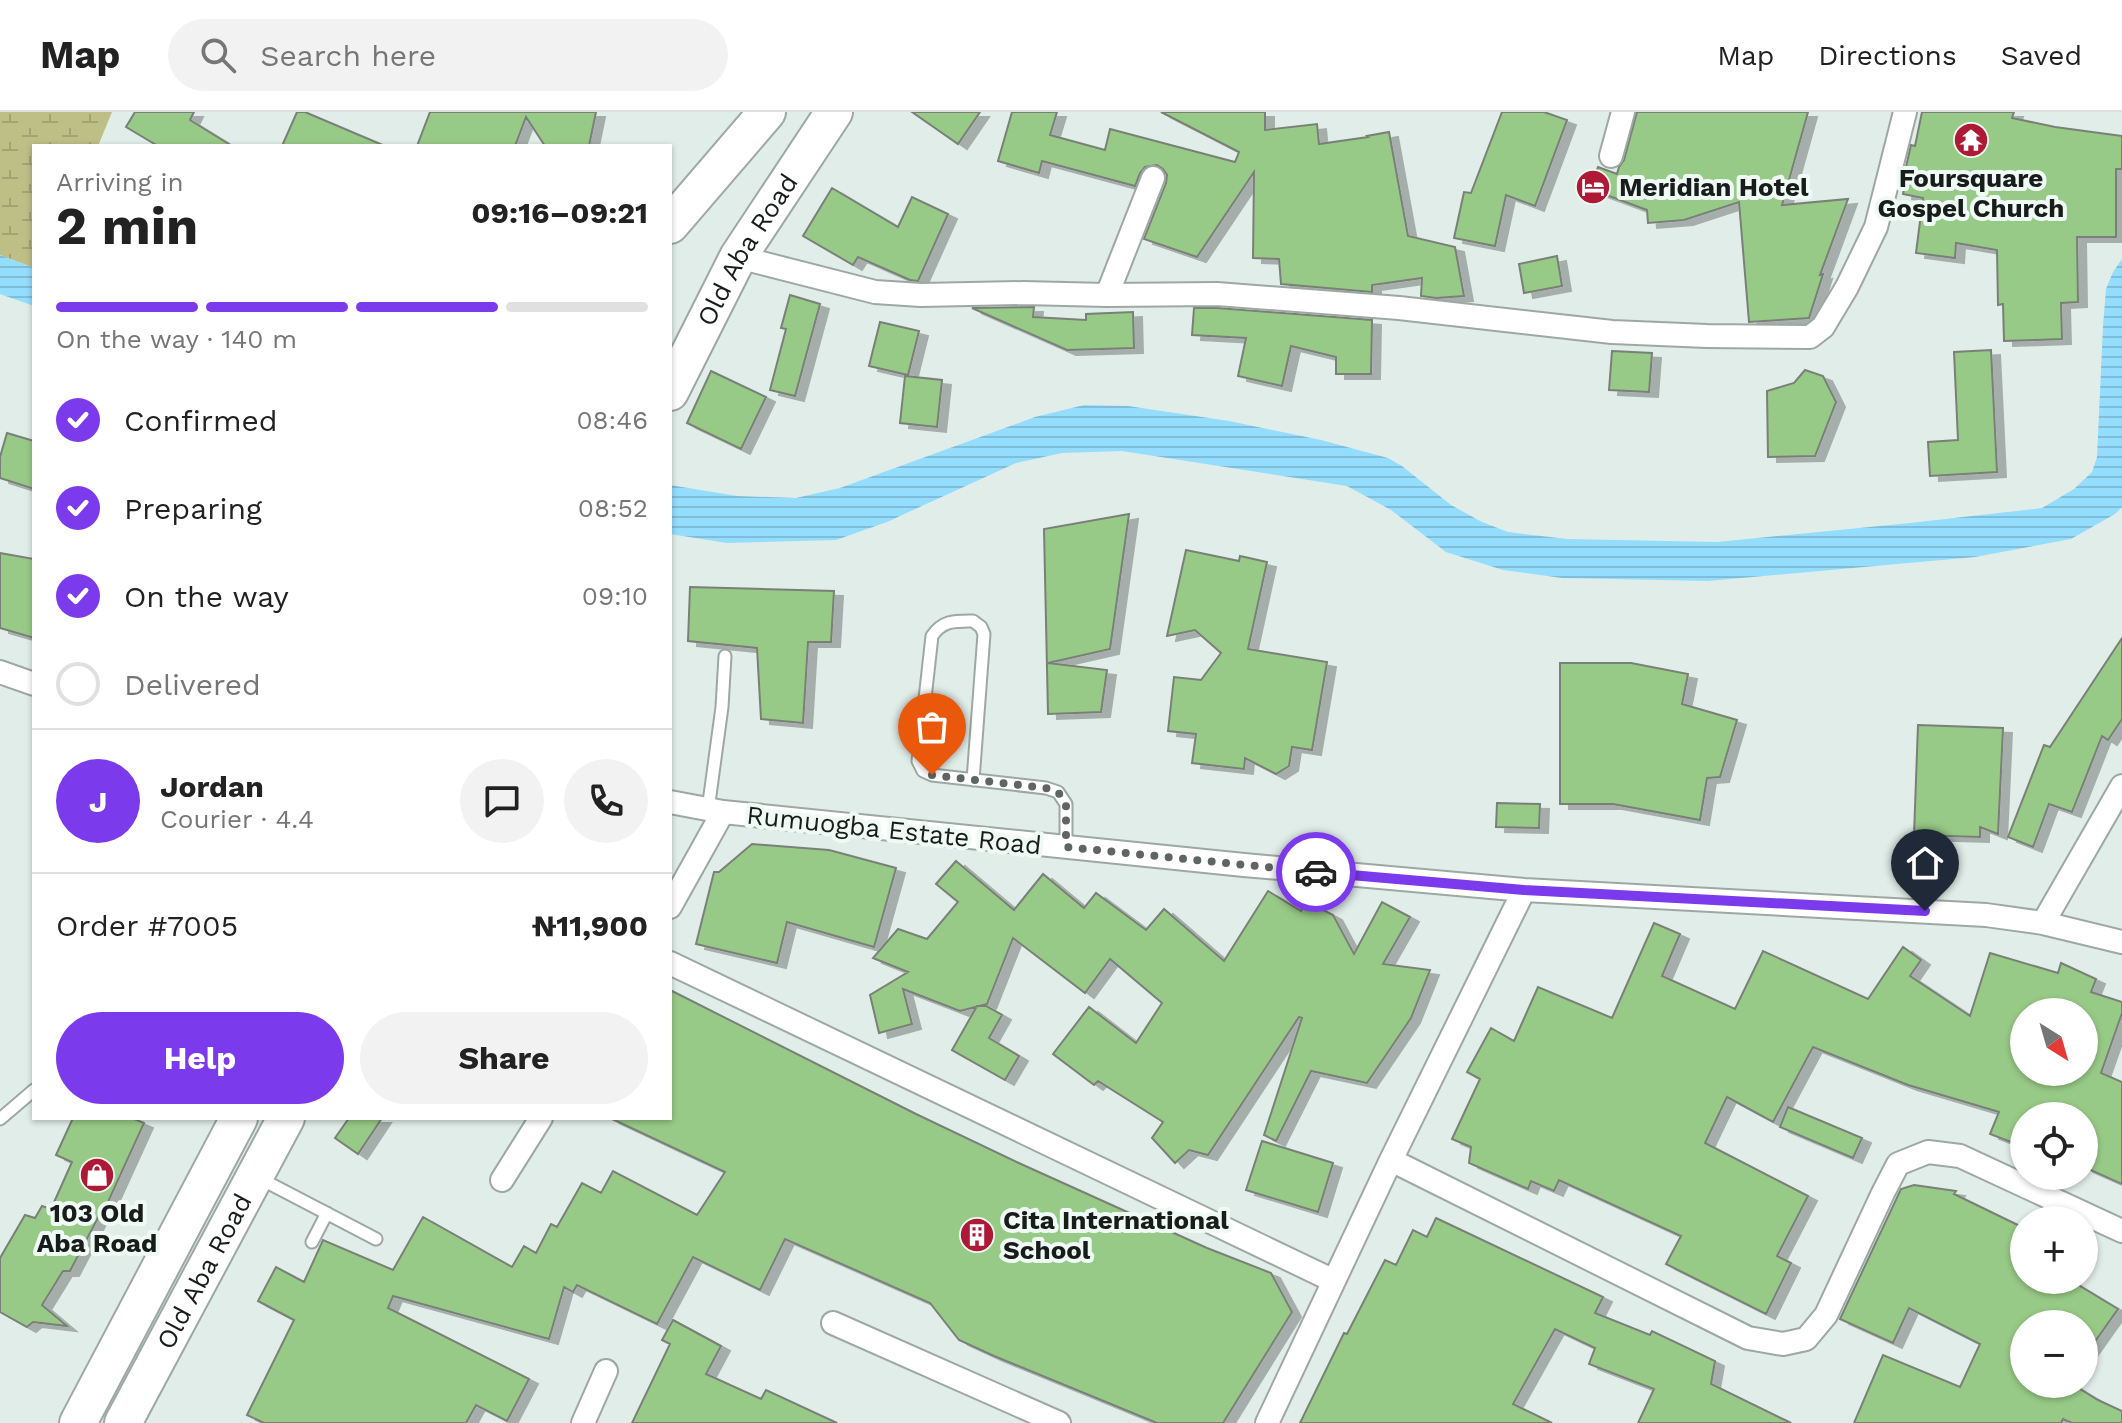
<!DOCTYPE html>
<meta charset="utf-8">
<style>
body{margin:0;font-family:"Work Sans",sans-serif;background:#f2f2f2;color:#222;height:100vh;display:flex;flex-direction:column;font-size:30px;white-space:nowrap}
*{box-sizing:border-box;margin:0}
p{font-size:26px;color:#767676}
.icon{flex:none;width:44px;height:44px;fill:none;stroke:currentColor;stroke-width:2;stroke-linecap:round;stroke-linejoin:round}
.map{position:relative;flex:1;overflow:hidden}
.drawer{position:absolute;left:32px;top:32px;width:640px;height:976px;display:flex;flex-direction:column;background:#fff;border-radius:0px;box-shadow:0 2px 6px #0004}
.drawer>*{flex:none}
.needle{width:52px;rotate:143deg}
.tools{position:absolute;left:2010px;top:886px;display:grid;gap:16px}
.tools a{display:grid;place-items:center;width:88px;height:88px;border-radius:50%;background:#fff;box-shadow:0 2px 6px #0004;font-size:40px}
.pin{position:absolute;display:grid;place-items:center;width:68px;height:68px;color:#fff;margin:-82px -34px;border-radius:50% 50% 50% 0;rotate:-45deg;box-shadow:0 0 8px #0007}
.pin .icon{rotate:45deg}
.courier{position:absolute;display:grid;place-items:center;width:80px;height:80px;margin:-40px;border:6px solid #7c3aed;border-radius:50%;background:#fff;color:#222;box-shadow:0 2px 10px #0007}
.head em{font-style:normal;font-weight:700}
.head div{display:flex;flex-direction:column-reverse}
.head{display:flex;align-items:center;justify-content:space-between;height:136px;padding:0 24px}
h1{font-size:52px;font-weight:700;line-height:60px}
.bar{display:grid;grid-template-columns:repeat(4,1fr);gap:12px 8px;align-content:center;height:96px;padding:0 24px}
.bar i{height:10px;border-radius:6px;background:#e0e0e0}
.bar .current{background:#7c3aed}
.bar p{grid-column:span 4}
.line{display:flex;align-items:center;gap:20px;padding:0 24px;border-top:2px solid #e0e0e0}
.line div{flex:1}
.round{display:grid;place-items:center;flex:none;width:84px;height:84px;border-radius:42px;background:#f2f2f2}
ol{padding:0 24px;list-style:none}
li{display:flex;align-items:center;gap:24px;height:88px}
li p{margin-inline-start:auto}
li .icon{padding:8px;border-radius:50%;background:#7c3aed;color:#fff;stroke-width:4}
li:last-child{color:#767676}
li i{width:44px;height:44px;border:4px solid #e0e0e0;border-radius:50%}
.action{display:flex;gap:16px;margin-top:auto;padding:16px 24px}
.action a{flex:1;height:92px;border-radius:48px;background:#7c3aed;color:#fff;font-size:32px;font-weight:700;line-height:92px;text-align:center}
.action a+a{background:#f2f2f2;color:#222}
header{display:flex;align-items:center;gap:48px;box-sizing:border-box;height:112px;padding:0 40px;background:#fff;border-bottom:2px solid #e0e0e0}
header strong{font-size:38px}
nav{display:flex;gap:44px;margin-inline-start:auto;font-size:28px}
.search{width:560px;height:72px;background:#f2f2f2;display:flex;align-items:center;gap:20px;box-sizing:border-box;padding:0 28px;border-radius:44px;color:#767676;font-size:30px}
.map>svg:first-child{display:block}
.wetland{fill:url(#wetland-marsh)}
.water{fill:url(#water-rules)}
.building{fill:#98ca87;stroke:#7a8078;stroke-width:2;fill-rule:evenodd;filter:url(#shadow)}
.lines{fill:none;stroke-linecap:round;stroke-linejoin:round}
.lane-casing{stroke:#9da8a3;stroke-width:15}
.street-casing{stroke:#9da8a3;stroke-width:26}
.primary-casing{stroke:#9da8a3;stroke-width:40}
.lane{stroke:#fff;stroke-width:11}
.street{stroke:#fff;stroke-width:22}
.primary{stroke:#fff;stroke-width:36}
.done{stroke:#5e6562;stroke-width:8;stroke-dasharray:0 14.4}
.route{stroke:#7c3aed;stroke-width:10}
.labels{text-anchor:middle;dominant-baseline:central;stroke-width:8;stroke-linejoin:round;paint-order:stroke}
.poi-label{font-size:26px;font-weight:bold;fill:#181c1a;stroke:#effaf5}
.street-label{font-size:26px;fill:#181c1a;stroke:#effaf5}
</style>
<header>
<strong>Map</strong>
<div class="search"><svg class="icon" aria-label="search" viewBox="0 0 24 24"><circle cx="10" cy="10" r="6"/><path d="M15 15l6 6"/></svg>Search here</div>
<nav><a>Map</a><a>Directions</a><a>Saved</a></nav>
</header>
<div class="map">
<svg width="2122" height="1311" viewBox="0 0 2122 1311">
<defs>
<pattern id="wetland-marsh" width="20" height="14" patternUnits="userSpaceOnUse" patternTransform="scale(2)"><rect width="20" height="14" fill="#bebe87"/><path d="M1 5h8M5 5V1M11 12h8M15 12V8" fill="none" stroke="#a3a374"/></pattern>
<pattern id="water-rules" width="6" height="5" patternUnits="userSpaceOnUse" patternTransform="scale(2)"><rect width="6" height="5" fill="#94ddfe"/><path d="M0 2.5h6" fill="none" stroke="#7fbdd9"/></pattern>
<filter id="shadow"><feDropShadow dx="9" dy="5" stdDeviation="0" flood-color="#0004"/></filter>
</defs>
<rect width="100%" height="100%" fill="#e1ede8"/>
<path class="wetland" d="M0 0H112L98 34H34V156L0 143Z"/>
<path class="water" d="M0 143 34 156V194L0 182Z
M2122 147V395L2115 402 2071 427 1975 445 1708 469 1562 466 1503 458 1446 440 1391 398 1347 374 1122 339 1062 341 1016 351 887 410 836 428 727 431 670 422V373L737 384 796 386 840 376 1035 305 1084 293 1128 294 1229 309 1321 328 1388 346 1402 354 1451 393 1482 410 1508 420 1567 427 1717 430 1910 411 2042 396 2074 377 2092 360 2097 345 2103 214 2106 177 2113 160Z"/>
<path class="building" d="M135 0H194L190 8 232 34H158L126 15Z
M297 0H305L385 34H282Z
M430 0H596L589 34H545L526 5 515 34H417Z
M912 0H980L958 32Z
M1012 0H1057L1050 23 1105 38 1110 17 1235 50 1239 40 1161 0H1265V18L1317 12 1319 32 1368 25 1367 24 1389 20 1408 124 1455 135 1464 184 1436 186 1421 184 1422 166 1372 173V180L1281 172 1279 147 1253 146 1254 60 1197 145 1144 127 1166 71 1167 63 1163 57 1157 53 1145 55 1140 61 1135 74 1042 49 1039 61 998 49Z
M1502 0H1544L1567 8 1535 94 1506 83 1495 134 1454 126 1464 80 1471 81Z
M1637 0H1808L1782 93 1848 87 1820 163 1823 162 1809 206 1749 210 1739 90 1684 108 1648 111 1647 98 1590 77 1598 55 1617 62 1619 55 1624 48Z
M1922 0H2014L2012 6 2055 15 2122 24V57H2116V125H2077L2078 190 2061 191 2062 227 2004 229 2003 192 1998 193 1997 138 1956 131 1955 146 1916 141 1923 86 1903 82 1908 55H1906L1911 33 1915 34Z
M832 76 898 115 912 85 948 102 918 169 910 168 858 145 853 153 803 124Z
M1557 144 1562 174 1524 181 1519 152Z
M790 183 820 192 795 284 770 278 786 217 781 216Z
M1034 195 1033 205 1086 208V202L1133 200 1134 236 1067 238 972 196Z
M1194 196H1217L1372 208 1371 262H1336V245L1291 234 1282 274 1238 264 1246 226 1192 223Z
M880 210 919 219 908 263 869 254Z
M1991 238 1997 360 1930 364 1928 330 1958 328 1954 240Z
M1612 239 1652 241 1649 280 1609 278Z
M1805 258 1823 264 1836 290 1815 344 1768 345 1767 279 1794 271Z
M711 259 766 285 741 337 687 311Z
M905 264 942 268 937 315 900 311Z
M7 321 34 329V377L0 366V345Z
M1129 402 1110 537 1048 551 1107 558 1101 600 1048 602 1044 417Z
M1186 438 1239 449 1240 444 1267 450 1248 537 1327 550 1312 638 1292 635 1289 654 1276 662 1245 646 1244 657 1192 651 1196 622 1168 619 1174 565 1201 568 1221 541 1195 518 1167 524Z
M0 441 34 447V526L0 516Z
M690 475 834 479 831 530H808L803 611 761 607 757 536 688 529Z
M2122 526V607L2108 628 2102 624 2072 700 2049 692 2033 735 2008 725 2044 633 2050 635Z
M1560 551H1631L1688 562 1682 592 1737 608 1720 665 1707 666 1700 708 1613 692H1560Z
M1918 613 2003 616 1998 722 1980 715V725L1914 723Z
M1497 691 1540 692 1539 716 1496 715Z
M752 732 829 738 896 756 874 835 787 810 777 851 696 832 714 760H719Z
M956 749 1014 798 1043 762 1084 796 1096 781 1146 818 1164 797 1224 849 1268 779 1301 799 1306 789 1333 803 1354 842 1382 790 1410 805 1383 852 1430 858 1411 906 1367 971 1311 959 1276 1029 1264 1023 1302 906 1299 905 1208 1043 1189 1038 1175 1051 1152 1026 1163 1010 1098 969 1094 973 1053 942 1089 895 1136 931 1162 891 1110 847 1085 881 1013 826 987 892 960 899 903 877 912 912 879 921 870 883 908 860 873 846 898 817 927 827 958 790 936 772Z
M1654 811 1680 822 1662 864 1735 897 1763 839 1868 887 1903 835 1921 848 1910 864 1970 904 1990 841 2058 861 2061 851 2096 867 2091 880 2122 890V901L2101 961 2122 970V1072L2084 1055V1004H2024V1035L1990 1022 1999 1000 1908 973 1813 935 1773 1010 1727 985 1705 1031 1808 1084 1777 1144 1791 1151 1766 1202 1666 1152 1681 1124 1559 1068 1554 1079 1531 1069 1528 1077 1469 1051 1471 1035 1452 1027 1480 967 1467 960 1491 916 1514 929 1538 875 1612 906ZM2024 900H2084V960H2024Z
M670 878 916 1002 1021 1052 1207 1136 1271 1161 1292 1200 1223 1311H1157L994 1244 959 1228 930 1191 785 1127 760 1178 693 1145 657 1212 577 1173 573 1180 564 1175 549 1227 393 1184 388 1196 529 1267 507 1309 476 1293 466 1311H264L247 1303 294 1208 258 1189 276 1155 304 1170 323 1128 393 1158 423 1105 512 1155 524 1134 536 1141 551 1112 557 1115 582 1071 601 1081 613 1059 697 1103 725 1060 610 1006H670Z
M977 894H986L1002 903 989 926 1019 944 1005 968 952 938Z
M1788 995 1862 1026 1853 1046 1780 1015Z
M73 1006H132L144 1011 103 1101 101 1100 70 1159H63L42 1193 67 1214 33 1210 27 1215 0 1200V1146L25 1103 35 1106 42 1094 51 1097 72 1050 56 1043Z
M349 1006H382L358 1042 335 1026Z
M1262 1029 1333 1051 1318 1100 1246 1078Z
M1914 1073 1956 1079 1954 1082 2024 1116V1168H2070L2118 1197 2084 1245V1212H2024V1272H2072L2098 1288 2122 1299V1311H2072L2063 1307 2061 1311H1854L1883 1243 1960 1275 1980 1232 1909 1196 1893 1231 1840 1207 1901 1077Z
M1436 1106 1603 1185 1595 1201 1650 1223 1652 1219 1715 1249 1711 1272 1791 1311H1638L1654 1277 1589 1252 1595 1236 1555 1217 1513 1292 1552 1311H1300L1344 1221 1347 1222 1385 1148 1396 1153 1413 1118 1427 1125Z
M673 1208 721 1234 706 1262 761 1287 766 1278 837 1311H632L670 1232 662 1228Z"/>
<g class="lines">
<g class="lane-casing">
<path id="lane" d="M973 668 984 522 981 515 973 509C955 509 943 508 932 524L918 649 923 659 932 663 1046 676 1058 680 1066 692V735
M708 698 722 595 725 544
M0 1007 34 978
M259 1066 376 1127
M312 1130 327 1101"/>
</g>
<g class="street-casing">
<path id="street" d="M1611 44 1623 0
M738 145 875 180 921 183 1023 181 1107 183 1217 182 1399 196 1612 220 1707 224 1810 225 1823 215 1847 175 1876 115 1905 0
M1107 183 1153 66
M0 560 34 572
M670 690 723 700 1244 753 1524 778 1986 803 2043 811 2122 830
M670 795 723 700
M2043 811 2122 674
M670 851 1334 1169
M1391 1048 1748 1226 1783 1232 1806 1227 1826 1203 1883 1081 1898 1052 1928 1040 1960 1044 2122 1119
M502 1068 541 1006
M833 1211 1059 1311
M583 1311 606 1259
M1267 1311 1391 1048 1524 778"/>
</g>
<g class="primary-casing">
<g id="primary">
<path d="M670 113 767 0"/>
<path id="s1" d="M670 280 738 145 834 0"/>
<path d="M78 1311 239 1006"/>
<path id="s2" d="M123 1311 286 1006"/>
</g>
</g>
<use href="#lane" class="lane"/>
<use href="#street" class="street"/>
<use href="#primary" class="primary"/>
</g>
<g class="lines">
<path class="done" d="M932 663 1046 676 1058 680 1066 692V735L1316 760"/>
<path class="route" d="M1316 760 1524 778 1925 799"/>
</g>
<defs>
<g id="temple-disc" transform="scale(1.8)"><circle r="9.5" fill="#ae1936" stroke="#effaf5"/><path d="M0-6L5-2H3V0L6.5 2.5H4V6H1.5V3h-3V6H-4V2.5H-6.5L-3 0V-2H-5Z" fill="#fff"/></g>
<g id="hotel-disc" transform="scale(1.8)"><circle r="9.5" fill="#ae1936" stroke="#effaf5"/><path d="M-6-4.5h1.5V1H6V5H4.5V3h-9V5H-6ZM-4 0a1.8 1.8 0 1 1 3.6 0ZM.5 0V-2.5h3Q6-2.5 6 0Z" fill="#fff"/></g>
<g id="shop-disc" transform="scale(1.8)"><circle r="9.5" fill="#ae1936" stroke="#effaf5"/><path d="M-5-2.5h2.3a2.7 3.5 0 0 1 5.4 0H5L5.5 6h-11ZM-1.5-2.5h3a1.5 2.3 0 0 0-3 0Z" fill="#fff"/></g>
<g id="building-disc" transform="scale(1.8)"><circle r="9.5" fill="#ae1936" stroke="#effaf5"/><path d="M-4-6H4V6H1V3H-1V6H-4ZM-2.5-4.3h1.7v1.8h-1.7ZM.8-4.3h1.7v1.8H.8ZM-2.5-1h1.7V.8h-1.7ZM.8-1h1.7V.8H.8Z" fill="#fff"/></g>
</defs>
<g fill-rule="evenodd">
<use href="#temple-disc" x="1971" y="28"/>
<use href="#hotel-disc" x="1593" y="75"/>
<use href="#shop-disc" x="97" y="1063"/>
<use href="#building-disc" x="977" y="1123"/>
</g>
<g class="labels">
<g class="poi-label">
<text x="1971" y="66">Foursquare<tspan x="1971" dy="30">Gospel Church</tspan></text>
<text x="1619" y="75" text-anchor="start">Meridian Hotel</text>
<text x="97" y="1101">103 Old<tspan x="97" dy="30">Aba Road</tspan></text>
<text x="1003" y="1108" text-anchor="start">Cita International<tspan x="1003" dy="30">School</tspan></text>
</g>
<g class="street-label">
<text stroke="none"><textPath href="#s1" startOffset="162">Old Aba Road</textPath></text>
<text transform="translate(894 718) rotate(6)">Rumuogba Estate Road</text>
<text stroke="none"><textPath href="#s2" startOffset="172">Old Aba Road</textPath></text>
</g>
</g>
</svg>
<div class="tools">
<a><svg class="needle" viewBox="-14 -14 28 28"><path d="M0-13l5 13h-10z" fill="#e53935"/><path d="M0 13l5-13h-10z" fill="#767676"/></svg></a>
<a><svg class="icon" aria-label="locate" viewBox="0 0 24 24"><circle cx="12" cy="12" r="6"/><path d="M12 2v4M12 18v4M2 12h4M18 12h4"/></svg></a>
<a>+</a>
<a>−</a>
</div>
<div class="pin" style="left:932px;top:663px;background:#ea580c"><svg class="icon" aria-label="bag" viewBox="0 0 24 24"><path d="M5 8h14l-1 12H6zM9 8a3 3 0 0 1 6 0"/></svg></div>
<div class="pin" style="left:1925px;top:799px;background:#1f2937"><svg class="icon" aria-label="home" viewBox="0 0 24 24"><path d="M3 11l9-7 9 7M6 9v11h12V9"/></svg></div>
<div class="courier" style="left:1316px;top:760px"><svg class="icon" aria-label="car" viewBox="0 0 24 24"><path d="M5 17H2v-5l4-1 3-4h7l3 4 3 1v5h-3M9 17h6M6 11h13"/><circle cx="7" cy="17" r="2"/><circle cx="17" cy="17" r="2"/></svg></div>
<section class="drawer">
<div class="head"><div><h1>2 min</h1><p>Arriving in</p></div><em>09:16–09:21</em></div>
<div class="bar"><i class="current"></i><i class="current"></i><i class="current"></i><i></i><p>On the way · 140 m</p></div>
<ol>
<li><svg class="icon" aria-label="check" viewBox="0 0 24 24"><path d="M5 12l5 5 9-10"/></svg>Confirmed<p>08:46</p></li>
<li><svg class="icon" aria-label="check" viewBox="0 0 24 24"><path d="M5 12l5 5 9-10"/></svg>Preparing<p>08:52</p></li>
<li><svg class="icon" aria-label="check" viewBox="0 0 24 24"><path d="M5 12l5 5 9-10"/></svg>On the way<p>09:10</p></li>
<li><i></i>Delivered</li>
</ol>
<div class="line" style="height:144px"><b class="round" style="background:#7c3aed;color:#fff">J</b><div><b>Jordan</b><p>Courier · 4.4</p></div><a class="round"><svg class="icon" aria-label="chat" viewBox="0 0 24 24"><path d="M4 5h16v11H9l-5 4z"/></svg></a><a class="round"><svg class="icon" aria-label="phone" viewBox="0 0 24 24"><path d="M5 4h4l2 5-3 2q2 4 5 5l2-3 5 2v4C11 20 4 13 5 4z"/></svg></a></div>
<div class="line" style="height:104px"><div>Order #7005</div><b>₦11,900</b></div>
<div class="action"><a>Help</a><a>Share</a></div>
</section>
</div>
